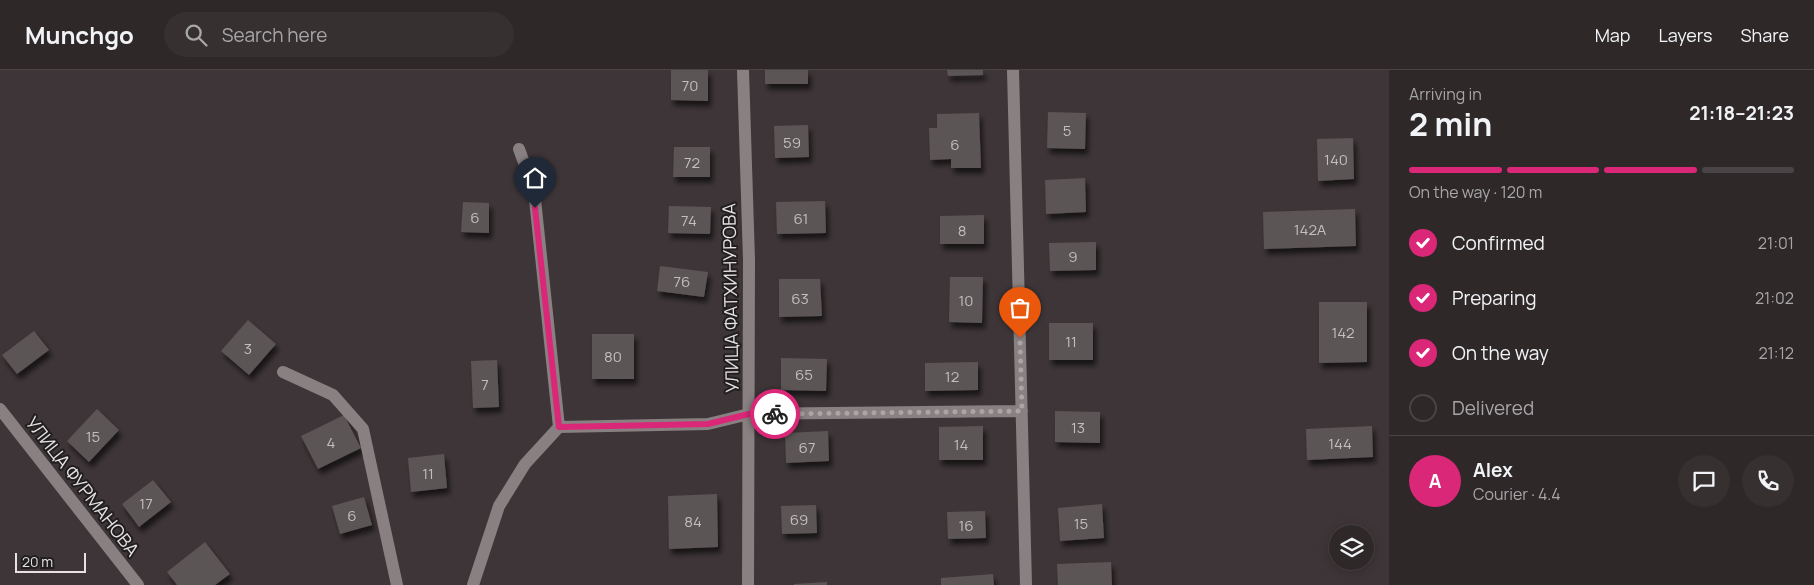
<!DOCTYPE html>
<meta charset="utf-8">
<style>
body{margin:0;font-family:Manrope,sans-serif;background:#363031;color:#f1f3f6;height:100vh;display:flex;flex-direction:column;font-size:19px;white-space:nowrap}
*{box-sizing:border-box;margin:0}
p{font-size:16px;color:#a7a6a8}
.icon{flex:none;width:28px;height:28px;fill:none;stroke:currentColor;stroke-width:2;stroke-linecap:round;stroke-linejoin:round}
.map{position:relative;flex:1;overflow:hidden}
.side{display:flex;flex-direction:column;background:#2e2829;width:425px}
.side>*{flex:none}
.tools{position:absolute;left:1329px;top:455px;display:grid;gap:10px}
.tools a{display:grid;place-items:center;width:45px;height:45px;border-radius:50%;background:#2e2829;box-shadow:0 2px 12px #0003,0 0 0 1px #494446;font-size:25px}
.scale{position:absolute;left:15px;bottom:12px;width:71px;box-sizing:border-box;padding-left:5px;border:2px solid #e6e1e2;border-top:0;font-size:14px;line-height:18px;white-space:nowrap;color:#e6e1e2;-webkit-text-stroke:4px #211e1f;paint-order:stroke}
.pin{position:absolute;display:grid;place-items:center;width:42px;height:42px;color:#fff;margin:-51px -21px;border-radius:50% 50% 50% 0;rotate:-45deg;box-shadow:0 0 5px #0007}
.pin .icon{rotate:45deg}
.courier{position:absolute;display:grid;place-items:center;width:50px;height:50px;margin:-25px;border:4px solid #db2777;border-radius:50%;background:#fff;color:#222;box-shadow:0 1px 6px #0007}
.summary em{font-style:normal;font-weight:700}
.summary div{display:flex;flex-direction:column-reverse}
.summary{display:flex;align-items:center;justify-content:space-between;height:85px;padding:0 20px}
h1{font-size:32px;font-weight:700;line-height:38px}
.bar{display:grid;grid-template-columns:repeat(4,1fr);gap:8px 5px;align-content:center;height:60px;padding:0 20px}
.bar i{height:6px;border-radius:4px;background:#494446}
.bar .active{background:#db2777}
.bar p{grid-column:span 4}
.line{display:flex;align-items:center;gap:12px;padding:0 20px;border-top:1px solid #494446}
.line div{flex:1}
.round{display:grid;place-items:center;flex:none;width:52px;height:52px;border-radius:26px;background:#363031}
ol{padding:0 20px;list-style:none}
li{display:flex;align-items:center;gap:15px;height:55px}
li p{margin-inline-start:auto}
li .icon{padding:5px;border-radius:50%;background:#db2777;color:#fff;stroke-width:4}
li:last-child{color:#a7a6a8}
li i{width:28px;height:28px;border:2px solid #494446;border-radius:50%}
header{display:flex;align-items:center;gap:30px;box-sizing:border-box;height:70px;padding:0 25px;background:#2e2829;border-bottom:1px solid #494446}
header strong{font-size:24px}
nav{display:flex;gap:28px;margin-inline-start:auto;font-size:18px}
.search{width:350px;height:45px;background:#363031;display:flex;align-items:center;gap:12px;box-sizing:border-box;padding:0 18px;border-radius:28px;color:#a7a6a8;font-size:19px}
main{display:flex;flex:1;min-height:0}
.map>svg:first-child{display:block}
.building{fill:#5c5456;filter:url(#shadow)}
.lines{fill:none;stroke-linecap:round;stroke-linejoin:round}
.minor{stroke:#898082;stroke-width:12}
.done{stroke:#aba5a6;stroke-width:5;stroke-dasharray:0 9}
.route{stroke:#db2777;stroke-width:6}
.labels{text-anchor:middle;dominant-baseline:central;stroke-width:4;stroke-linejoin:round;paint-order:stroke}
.number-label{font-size:15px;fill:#c4bebf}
.street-label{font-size:18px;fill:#e6e1e2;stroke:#211e1f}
</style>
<header>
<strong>Munchgo</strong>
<div class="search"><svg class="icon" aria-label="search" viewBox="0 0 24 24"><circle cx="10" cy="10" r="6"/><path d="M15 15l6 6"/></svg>Search here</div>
<nav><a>Map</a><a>Layers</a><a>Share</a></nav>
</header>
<main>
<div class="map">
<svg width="1389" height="515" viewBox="0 0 1389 515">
<defs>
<filter id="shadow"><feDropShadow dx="3" dy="5.5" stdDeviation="2.5" flood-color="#0009"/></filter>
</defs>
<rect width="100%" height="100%" fill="#3d3537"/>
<path class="building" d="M671 0H708V31L671 30Z
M765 0H808V14H765Z
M947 0H983V5L948 6Z
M1048 42 1086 43 1085 79 1047 78Z
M979 43 981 98H951V89L930 90 929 58H937V44Z
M808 55 809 87 775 88 774 56Z
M1353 68 1354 109 1318 111 1317 69Z
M674 77H710V107H673Z
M1085 108 1086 142 1046 144 1045 110Z
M825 131 826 163 777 164 776 132Z
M463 132 489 133V163L461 162Z
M669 136 711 137 710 164 668 163Z
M1355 139 1356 176 1264 179 1263 142Z
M984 145V174H940V146Z
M1096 172V200L1050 201 1049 173Z
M660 196 708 202 704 227 657 221Z
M950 207H983L982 253 949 252Z
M779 209H820L822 246 779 247Z
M1319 232H1367V292L1319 293Z
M248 250 276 274 249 305 221 281Z
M1049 253H1093V290H1049Z
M34 261 49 280 17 304 2 285Z
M592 264H634V309H592Z
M781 288 827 289 826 321 781 320Z
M497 290 499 337 473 338 471 291Z
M978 292V320L925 321V293Z
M97 339 119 360 89 392 67 371Z
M1055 341 1100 342V373L1055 372Z
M344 345 361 378 318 399 301 366Z
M983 356V390H939V357Z
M1372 356 1373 387 1307 390 1306 359Z
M828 361 829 391 786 393 785 363Z
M444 384 447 418 411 422 408 388Z
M153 410 171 432 139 457 122 434Z
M717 424 718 477 669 479 668 426Z
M364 427 372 455 340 464 332 436Z
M1102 434 1104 468 1060 471 1058 438Z
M816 435 817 463 782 464 781 436Z
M985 441 986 468 948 469 947 442Z
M205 472 230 504 215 515H177L167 502Z
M1111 492 1112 515H1058L1057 494Z
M993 504 994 515H941V508Z
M827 512V515H794V514Z"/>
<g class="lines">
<path class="minor" d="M743 0 749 190 748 515
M1013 0 1026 515
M519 79 534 120 559 357
M283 302 333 325 363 359 397 515
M0 339 138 515
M473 515 499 436 525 394 559 357 708 354 749 344 1022 341"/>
</g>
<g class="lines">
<path class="done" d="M775 344 1022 341 1020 268"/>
<path class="route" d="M535 138 559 357 708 354 749 344H775"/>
</g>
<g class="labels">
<g class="number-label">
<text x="690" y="15">70</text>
<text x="1067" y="60">5</text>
<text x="792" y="72">59</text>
<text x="955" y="74">6</text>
<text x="1336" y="89">140</text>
<text x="692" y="92">72</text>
<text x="475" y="147">6</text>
<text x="801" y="148">61</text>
<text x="689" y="150">74</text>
<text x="1310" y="159">142А</text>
<text x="962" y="160">8</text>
<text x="1073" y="186">9</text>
<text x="682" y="211">76</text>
<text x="800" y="228">63</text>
<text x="966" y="230">10</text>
<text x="1343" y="262">142</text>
<text x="1071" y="271">11</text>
<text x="248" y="278">3</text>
<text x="613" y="286">80</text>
<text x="804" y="304">65</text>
<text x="952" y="306">12</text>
<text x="485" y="314">7</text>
<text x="1078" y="357">13</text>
<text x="93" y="366">15</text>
<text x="331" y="372">4</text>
<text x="1340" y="373">144</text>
<text x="961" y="374">14</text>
<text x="807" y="377">67</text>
<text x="428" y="403">11</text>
<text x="146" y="433">17</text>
<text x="352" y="445">6</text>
<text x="799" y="449">69</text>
<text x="693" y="451">84</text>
<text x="1081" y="453">15</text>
<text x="966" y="455">16</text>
</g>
<g class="street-label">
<text transform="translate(730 228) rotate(-91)">УЛИЦА ФАТХИНУРОВА</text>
<text transform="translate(83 416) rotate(52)">УЛИЦА ФУРМАНОВА</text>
</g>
</g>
</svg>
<div class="tools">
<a><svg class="icon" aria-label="layers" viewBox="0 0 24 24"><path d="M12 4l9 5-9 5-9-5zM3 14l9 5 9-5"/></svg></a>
</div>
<div class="scale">20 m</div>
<div class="pin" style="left:1020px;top:268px;background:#ea580c"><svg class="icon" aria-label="bag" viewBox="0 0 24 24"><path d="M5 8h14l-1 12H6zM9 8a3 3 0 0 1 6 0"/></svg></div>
<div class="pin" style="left:535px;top:138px;background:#1f2937"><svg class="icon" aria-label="home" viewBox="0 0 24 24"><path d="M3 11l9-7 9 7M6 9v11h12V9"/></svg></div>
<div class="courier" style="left:775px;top:344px"><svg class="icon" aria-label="bike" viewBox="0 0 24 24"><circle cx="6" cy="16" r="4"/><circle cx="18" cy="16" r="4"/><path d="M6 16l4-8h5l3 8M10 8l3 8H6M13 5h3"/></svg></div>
</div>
<section class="side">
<div class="summary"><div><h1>2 min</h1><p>Arriving in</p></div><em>21:18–21:23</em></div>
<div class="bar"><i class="active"></i><i class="active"></i><i class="active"></i><i></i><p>On the way · 120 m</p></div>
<ol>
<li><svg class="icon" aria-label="check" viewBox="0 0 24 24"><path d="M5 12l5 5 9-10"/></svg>Confirmed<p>21:01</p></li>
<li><svg class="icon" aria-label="check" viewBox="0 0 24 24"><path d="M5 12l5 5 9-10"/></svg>Preparing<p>21:02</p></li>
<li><svg class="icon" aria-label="check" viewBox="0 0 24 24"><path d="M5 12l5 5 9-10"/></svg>On the way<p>21:12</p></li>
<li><i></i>Delivered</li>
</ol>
<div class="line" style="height:90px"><b class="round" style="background:#db2777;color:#fff">A</b><div><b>Alex</b><p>Courier · 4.4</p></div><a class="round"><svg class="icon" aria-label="chat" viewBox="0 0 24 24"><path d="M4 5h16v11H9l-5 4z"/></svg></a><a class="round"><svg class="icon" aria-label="phone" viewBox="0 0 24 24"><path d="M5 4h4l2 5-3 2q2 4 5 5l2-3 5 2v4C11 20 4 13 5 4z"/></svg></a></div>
</section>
</main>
